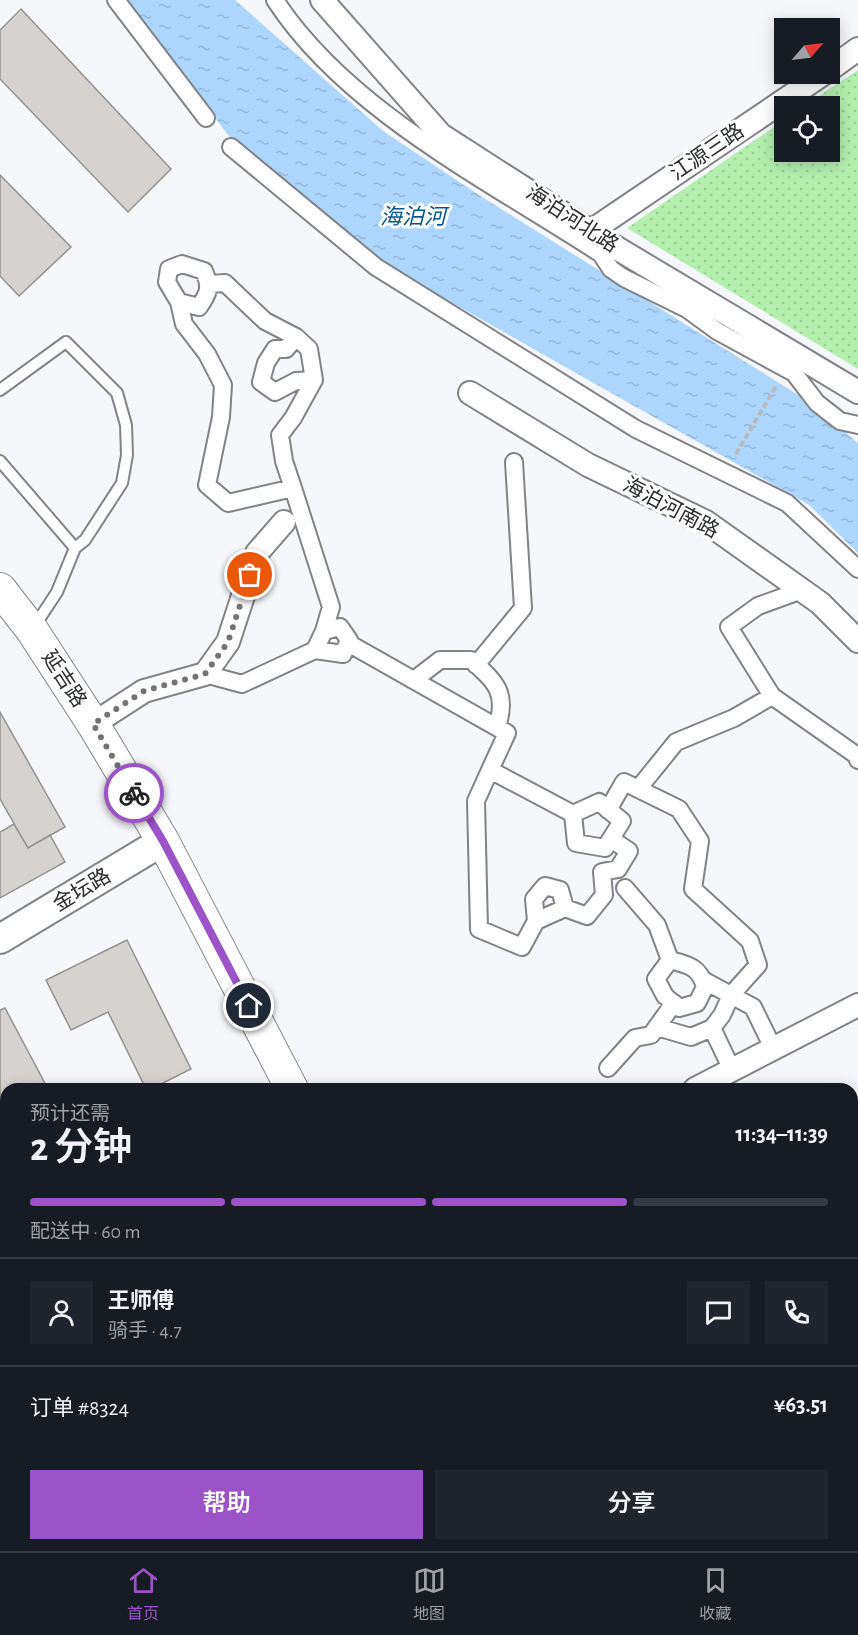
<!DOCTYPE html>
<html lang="zh">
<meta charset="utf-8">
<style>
body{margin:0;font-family:"Alegreya Sans","Noto Sans SC",sans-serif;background:#20242c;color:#f1f3f6;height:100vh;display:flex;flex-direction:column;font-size:22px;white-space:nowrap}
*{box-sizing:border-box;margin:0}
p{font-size:20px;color:#9ea1a6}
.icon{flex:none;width:33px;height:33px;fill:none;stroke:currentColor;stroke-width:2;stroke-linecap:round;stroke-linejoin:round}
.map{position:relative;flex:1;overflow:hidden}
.side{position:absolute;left:0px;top:1083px;width:858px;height:468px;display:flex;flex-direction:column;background:#171b24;border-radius:18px 18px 0 0;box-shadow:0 3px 15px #0003}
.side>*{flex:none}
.needle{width:39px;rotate:62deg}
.buttons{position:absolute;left:774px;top:18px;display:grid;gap:12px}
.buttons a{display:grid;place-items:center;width:66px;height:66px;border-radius:0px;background:#171b24;box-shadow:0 3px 15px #0003;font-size:30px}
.pin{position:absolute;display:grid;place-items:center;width:51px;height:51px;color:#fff;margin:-26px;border:3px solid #fff;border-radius:50%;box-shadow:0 2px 6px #0007}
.courier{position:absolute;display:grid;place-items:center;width:60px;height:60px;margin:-30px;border:4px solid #9b53c7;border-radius:50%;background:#fff;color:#222;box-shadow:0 2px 8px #0007}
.summary em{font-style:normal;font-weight:600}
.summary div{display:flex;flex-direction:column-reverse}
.summary{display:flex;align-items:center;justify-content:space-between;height:102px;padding:0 30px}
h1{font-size:39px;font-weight:600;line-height:45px}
.bar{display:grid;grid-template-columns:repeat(4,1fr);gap:9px 6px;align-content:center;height:72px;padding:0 30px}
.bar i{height:8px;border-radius:4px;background:#363941}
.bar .selected{background:#9b53c7}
.bar p{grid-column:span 4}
.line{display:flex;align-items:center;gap:15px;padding:0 30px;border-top:2px solid #363941}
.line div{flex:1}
.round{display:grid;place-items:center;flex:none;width:63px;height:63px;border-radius:0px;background:#20242c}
.button{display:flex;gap:12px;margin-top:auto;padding:12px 30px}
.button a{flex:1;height:69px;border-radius:0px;background:#9b53c7;color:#fff;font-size:24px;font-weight:600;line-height:69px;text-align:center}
.button a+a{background:#20242c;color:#f1f3f6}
.tab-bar{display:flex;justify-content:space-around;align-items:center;height:84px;border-top:2px solid #363941;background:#171b24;font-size:16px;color:#9ea1a6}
.tab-bar a{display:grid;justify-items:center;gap:3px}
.tab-bar .selected{color:#9b53c7}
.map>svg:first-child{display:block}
.park{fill:url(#park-dots)}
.water{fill:url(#water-ripples)}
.building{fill:#d5d2d0;stroke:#94918f;stroke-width:1.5}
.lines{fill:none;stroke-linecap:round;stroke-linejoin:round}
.service-casing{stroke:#828386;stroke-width:14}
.pedestrian-casing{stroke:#828386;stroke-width:20}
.minor-casing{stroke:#828386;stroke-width:26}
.tertiary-casing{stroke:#828386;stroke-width:32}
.secondary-casing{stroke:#828386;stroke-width:34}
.primary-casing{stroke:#828386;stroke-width:36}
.path{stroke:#b9babc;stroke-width:4;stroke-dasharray:6 3;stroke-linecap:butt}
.service{stroke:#fff;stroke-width:10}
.pedestrian{stroke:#fff;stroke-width:16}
.minor{stroke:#fff;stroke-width:22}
.tertiary{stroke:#fff;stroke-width:28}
.secondary{stroke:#fff;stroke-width:32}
.primary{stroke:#fff;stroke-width:33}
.done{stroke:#727375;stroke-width:6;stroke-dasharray:0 10.8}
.route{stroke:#9b53c7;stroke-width:8}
.labels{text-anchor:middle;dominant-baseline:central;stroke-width:6;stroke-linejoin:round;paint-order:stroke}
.street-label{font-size:21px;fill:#2b2c2d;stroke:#fff}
.water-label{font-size:22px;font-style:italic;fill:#015690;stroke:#fff}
</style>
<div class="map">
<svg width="858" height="1551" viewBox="0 0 858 1551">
<defs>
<pattern id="park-dots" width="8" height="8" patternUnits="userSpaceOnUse" patternTransform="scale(1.5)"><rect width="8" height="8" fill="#b4efb0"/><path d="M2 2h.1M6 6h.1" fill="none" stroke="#9bcd98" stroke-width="1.8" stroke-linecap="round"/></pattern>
<pattern id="water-ripples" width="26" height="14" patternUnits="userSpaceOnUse" patternTransform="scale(1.5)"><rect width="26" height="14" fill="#add6fe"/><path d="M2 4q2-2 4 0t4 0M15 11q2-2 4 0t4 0" fill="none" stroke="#95b8da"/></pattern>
</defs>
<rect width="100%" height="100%" fill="#f6f7fa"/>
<path class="park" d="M858 70V369L627 228 784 120V152H830V106H804Z"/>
<path class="water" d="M127 0H235L383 131 482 197 811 403 858 443V553L809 505 382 263 228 135Z"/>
<path class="building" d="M21 9 171 169 128 212 0 79V30Z
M0 175 71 247 19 296 0 276Z
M0 712 65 827 28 848 0 799Z
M14 824 28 848 50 835 65 862 0 898V832Z
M127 940 191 1069 151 1089H146L108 1012 71 1030 46 980Z
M5 1008 48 1089H6V1116L0 1105V1010Z
M0 1303 6 1315V1399L0 1402Z
M134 1545H374L373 1551H137Z
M231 1545H336L338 1550 234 1551Z"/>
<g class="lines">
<g class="service-casing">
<path id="service" d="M0 390 66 342 117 393 126 425 127 455 122 483 85 540 75 548
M0 461 75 548 57 592 34 627"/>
</g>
<g class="pedestrian-casing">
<path id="pedestrian" d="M116 0 206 118
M275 0C347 111 493 183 601 254L611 269 624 278 687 309 717 331 794 373 817 403 840 421 858 425
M231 147 376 267 636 429 787 503 858 569
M210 284 225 283 265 321 296 337 309 349 314 380 293 418 280 435 284 461 293 488
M179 302 199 307C209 293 211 287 204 271L182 264 169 269 167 282 179 302 184 324 207 354 223 385 221 417 207 485 228 503 293 488 331 607 324 631
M296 337 286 349H275L266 363 261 382 275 392 296 381 314 380
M348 643 507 733 490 770 573 814 599 802 622 821 605 848 576 843 573 814
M476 665 523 608 514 462
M205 674 242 684 315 650 324 631 340 627 349 640 343 654 315 650
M414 680 440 660H471C496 682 508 693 497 727
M772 696 729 627 758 606 802 590
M490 770 476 801 479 929 522 947 536 921 534 899 545 886 560 890 565 908 536 921
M638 789 676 742 734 718 772 696 856 755 858 760
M608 810 624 782 679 809 700 841 693 889 750 941 758 965 731 995 722 1015 712 1028
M625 888 657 925 670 960 656 979 665 996 679 1008 697 1003 705 987C700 968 690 965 670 960
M565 908 587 916 604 895 602 872 618 869 629 851 611 839
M703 980 753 1007 773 1048
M657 1027 691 1037 712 1028 732 1070
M608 1068 635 1038 651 1035 674 1003"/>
</g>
<g class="minor-casing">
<path id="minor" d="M322 0 441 135 620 250 858 392
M830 69 858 49
M591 231 823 74
M470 393 588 465 706 522 820 603 858 641
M93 724 144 691 205 674 228 642 257 553 284 522
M695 1089 858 1005
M0 1517 6 1529
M14 1545 18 1551"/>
</g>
<g class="tertiary-casing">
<path id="tertiary" d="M0 939 163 841"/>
</g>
<g class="secondary-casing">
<path id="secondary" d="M0 589 32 630 93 724 163 841 292 1089
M528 1545 531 1551"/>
</g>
<g class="primary-casing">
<path id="primary" d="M852 1381 858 1377
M852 1449 858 1445
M561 1551 571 1545
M678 1551 688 1545"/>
</g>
<path class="path" d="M736 454 776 386"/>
<use href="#service" class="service"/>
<use href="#pedestrian" class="pedestrian"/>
<use href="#minor" class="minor"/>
<use href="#tertiary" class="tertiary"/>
<use href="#secondary" class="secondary"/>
<use href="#primary" class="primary"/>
</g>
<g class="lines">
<path class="done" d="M134 793 93 724 144 691 205 674 228 642 250 575"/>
<path class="route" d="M134 793 163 841 249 1006"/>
</g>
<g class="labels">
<g class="street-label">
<text transform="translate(707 152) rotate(-34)">江源三路</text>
<text transform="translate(572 219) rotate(33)">海泊河北路</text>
<text transform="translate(671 508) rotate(28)">海泊河南路</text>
<text transform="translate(64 679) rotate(57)">延吉路</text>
<text transform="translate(82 890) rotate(-31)">金坛路</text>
</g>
<g class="water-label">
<text x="413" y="217">海泊河</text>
</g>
</g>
</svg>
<div class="buttons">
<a><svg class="needle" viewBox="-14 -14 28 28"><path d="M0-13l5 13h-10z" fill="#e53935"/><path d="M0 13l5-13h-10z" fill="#9ea1a6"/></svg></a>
<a><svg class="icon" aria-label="locate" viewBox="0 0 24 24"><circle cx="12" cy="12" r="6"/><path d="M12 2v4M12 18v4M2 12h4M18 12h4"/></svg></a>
</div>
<div class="pin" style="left:250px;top:575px;background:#ea580c"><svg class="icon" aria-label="bag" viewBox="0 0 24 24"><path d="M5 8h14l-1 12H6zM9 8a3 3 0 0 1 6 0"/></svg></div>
<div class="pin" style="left:249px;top:1006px;background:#1f2937"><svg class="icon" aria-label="home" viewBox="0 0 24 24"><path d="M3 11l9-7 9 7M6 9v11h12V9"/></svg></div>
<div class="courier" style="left:134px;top:793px"><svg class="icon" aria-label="bike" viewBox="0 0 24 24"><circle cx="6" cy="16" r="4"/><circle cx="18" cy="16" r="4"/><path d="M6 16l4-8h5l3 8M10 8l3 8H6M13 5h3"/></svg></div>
<section class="side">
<div class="summary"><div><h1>2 分钟</h1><p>预计还需</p></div><em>11:34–11:39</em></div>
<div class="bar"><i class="selected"></i><i class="selected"></i><i class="selected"></i><i></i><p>配送中 · 60 m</p></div>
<div class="line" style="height:108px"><a class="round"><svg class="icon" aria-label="person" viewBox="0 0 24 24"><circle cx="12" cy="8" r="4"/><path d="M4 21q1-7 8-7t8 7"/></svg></a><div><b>王师傅</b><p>骑手 · 4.7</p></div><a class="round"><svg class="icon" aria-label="chat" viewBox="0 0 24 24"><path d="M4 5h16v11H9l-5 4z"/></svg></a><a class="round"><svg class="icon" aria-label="phone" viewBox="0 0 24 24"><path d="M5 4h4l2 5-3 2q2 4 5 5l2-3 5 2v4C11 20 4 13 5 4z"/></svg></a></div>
<div class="line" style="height:78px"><div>订单 #8324</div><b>¥63.51</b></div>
<div class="button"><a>帮助</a><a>分享</a></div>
</section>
</div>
<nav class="tab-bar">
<a class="selected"><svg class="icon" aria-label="home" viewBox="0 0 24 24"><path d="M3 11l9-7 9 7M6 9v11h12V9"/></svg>首页</a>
<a><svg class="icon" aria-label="map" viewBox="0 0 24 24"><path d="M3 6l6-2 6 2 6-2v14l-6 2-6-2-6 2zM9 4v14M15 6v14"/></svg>地图</a>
<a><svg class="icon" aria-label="saved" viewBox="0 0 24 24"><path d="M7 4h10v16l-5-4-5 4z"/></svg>收藏</a>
</nav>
